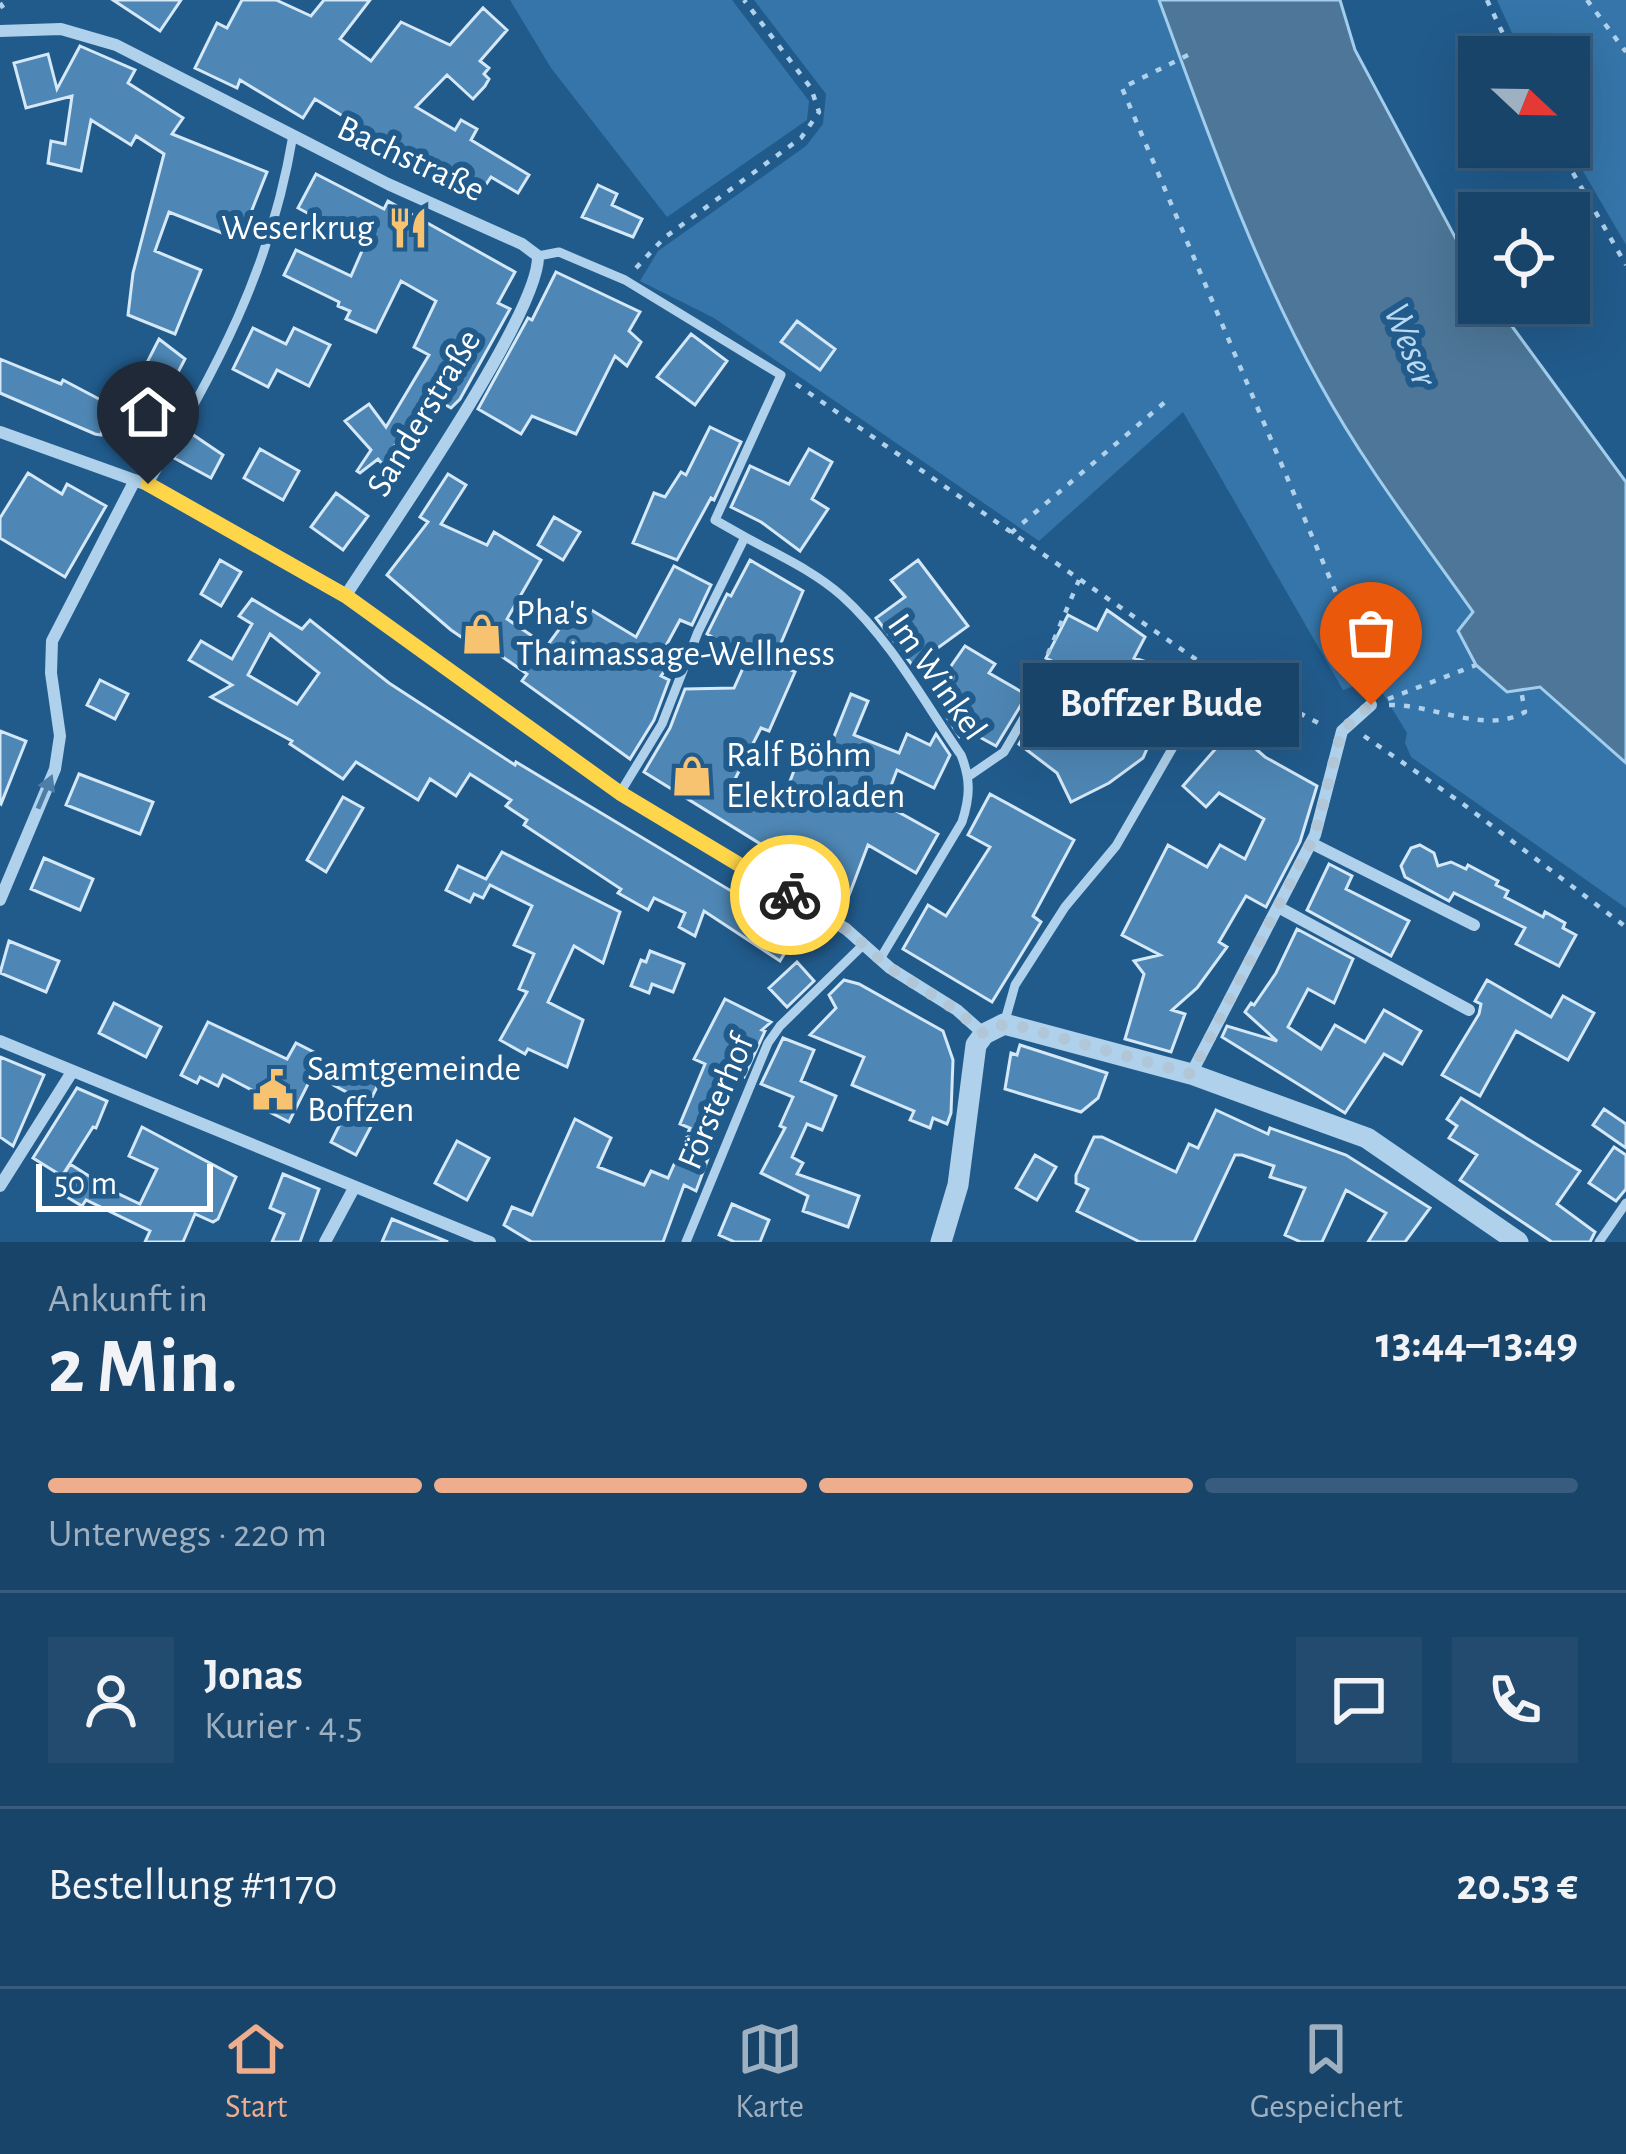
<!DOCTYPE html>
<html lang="de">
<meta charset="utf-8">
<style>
body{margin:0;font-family:"Alegreya Sans",sans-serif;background:#224b6f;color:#f1f3f6;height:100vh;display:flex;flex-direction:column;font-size:45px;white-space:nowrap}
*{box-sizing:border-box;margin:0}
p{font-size:39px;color:#9fb0c0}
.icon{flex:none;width:66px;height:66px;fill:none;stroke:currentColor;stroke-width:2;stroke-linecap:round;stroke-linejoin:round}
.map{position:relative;height:1242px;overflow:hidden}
.panel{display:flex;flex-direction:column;background:#194469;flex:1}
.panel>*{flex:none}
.needle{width:78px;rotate:112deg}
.tools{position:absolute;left:1458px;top:36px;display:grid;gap:24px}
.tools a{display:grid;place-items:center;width:132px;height:132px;border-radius:0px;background:#194469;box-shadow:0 12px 48px #0002,0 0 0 3px #375c7d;font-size:60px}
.scale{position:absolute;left:36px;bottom:30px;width:177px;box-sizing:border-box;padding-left:12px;border:6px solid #fff;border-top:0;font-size:33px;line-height:42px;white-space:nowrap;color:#fff;-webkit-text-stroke:9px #215b8c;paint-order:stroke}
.pin{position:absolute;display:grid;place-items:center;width:102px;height:102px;color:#fff;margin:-123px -51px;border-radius:50% 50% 50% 0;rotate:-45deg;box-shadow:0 0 12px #0007}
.pin .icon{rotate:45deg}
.courier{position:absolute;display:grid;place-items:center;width:120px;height:120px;margin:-60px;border:9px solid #ffd54a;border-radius:50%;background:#fff;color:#222;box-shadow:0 3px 15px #0007}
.bubble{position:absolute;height:84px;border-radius:0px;background:#194469;box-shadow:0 12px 48px #0002,0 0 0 3px #375c7d;font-size:39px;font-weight:700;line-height:84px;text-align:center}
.head em{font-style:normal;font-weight:700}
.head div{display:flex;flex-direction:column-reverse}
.head{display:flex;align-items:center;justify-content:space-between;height:204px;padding:0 48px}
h1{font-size:78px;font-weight:700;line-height:90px}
.bar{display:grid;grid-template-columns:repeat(4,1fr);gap:18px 12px;align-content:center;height:144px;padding:0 48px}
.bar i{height:15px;border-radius:9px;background:#375c7d}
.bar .active{background:#eead8d}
.bar p{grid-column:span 4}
.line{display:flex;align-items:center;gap:30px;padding:0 48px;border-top:3px solid #375c7d}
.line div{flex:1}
.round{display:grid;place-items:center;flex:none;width:126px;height:126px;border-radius:0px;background:#224b6f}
.menu{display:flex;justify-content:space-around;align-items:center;height:168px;border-top:3px solid #375c7d;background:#194469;font-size:33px;color:#9fb0c0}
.menu a{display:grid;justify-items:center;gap:6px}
.menu .active{color:#eead8d}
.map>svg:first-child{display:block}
.green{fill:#3575a9}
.water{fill:#4d7698;stroke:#a3cdec;stroke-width:3}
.building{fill:#4e87b5;stroke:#d4e8f8;stroke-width:3;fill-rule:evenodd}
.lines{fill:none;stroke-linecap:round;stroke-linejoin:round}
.path{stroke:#afd1eb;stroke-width:4.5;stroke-dasharray:6 9;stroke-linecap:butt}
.service{stroke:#afd1eb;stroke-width:9}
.minor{stroke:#afd1eb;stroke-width:12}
.tertiary{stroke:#afd1eb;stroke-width:21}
.oneway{fill:#4c7ea8}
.done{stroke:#b1c6d7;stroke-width:12;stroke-dasharray:0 21.6}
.route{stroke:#ffd54a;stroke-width:15}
.labels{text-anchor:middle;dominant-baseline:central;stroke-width:12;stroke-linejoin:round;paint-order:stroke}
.street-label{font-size:36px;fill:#fff;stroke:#215b8c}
.poi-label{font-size:36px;fill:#fff;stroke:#215b8c;text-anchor:start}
.water-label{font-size:39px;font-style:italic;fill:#bbdaf2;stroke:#215b8c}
</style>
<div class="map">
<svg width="1626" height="1242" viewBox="0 0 1626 1242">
<rect width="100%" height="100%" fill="#215b8c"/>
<path class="green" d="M510 0H732L809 101 807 120 667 217 551 68Z
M754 0H1159L1266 278 1320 384 1371 468 1473 613 1540 686 1626 763V908L1411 757 1405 743 1407 733 1374 679 1343 690 1183 412 1039 541 714 318 640 281 658 251 806 146 823 124 826 94Z
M1497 0H1626V245L1569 147V57H1523Z"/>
<path class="water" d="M1159 0H1340L1355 50 1479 282V303H1495L1626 482V763L1540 687 1507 692 1476 665 1458 631 1473 612C1420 537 1363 463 1319 382 1252 261 1207 130 1159 0Z"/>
<path class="building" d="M113 0H181L160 31Z
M242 0H276L311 16 324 0H370L340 39 371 61 401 22 450 45 483 8 507 30 480 61 489 68 484 74 489 79 485 86 473 99 447 75 416 107 455 130 461 120 477 129 471 140 529 175 518 193 491 177 477 198 315 99 303 118 240 80 237 88 195 68 217 23 227 28Z
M80 46 135 70 128 83 183 118 172 134 267 172 240 240 169 212 155 251 201 270 175 334 128 315 133 273 164 154 136 136 131 145 91 120 81 171 48 163 51 141 65 144 72 96 26 108 14 63 48 54 57 89Z
M316 174 384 209 388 201 515 272 498 303 510 309 460 399 451 408 430 396 407 429 410 433 393 447 400 455 385 467 378 459 360 473 357 471 371 450 345 421 369 404 386 427 429 355 414 347 436 301 401 281 376 332 346 319 350 311 338 306 339 302 284 275 296 250 351 276 365 244 298 208Z
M598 185 617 194 612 205 642 219 633 237 582 217Z
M556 272 640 312 629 331 641 342 627 366 615 356 576 434 532 416 521 434 478 409 528 318 532 320Z
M797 321 835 349 820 370 781 342Z
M253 328 286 344 294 328 330 345 309 386 277 370 268 387 233 369Z
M691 334 727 361 695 405 657 377Z
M159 339 185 359 162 403 174 409 169 418 174 422 158 450 104 422 101 435 95 434 0 393V359L61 384 63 380 118 409 130 386 134 388Z
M710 427 741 442 714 500 711 498 677 560 633 543 654 493 665 497 681 472 686 475Z
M189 432 223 455 211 478 174 458Z
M260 449 299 471 283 500 244 478Z
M809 449 832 462 812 499 828 509 800 551 761 522 731 507 750 466 789 484Z
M28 473 62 494 67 484 106 506 65 577 0 538V518Z
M448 474 466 485 441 524 487 545 494 532 541 560 507 619 547 646 568 617 578 624 588 608 636 637 674 566 711 585 692 625 680 620 661 655 672 661 661 676 669 680 654 720 630 759 522 681 527 674 487 646 483 652 451 630 387 575 428 522 420 517Z
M336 493 368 516 343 550 311 527Z
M554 517 580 532 563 560 538 545Z
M220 560 241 572 221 606 201 594Z
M750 560 803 591 773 662 795 672 769 731 761 728 733 783 779 810 800 755 823 764 851 694 868 701 854 735 899 753 907 734 930 745 936 734 950 755 934 788 897 770 884 804 938 834 916 873 868 845 848 898 644 772 670 728 685 689 734 688 748 657 707 634 727 594 731 596Z
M918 560 968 626 913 666 876 618 905 597 891 580Z
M252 599 302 629 310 620 389 683 515 765 516 762 798 931 780 961 704 911 695 936 679 927 685 913 654 898 648 910 618 893 621 889 524 825 527 820 506 806 511 800 470 774 456 796 430 779 418 800 356 762 343 779 290 744 292 741 211 697 232 685 189 660 201 641 232 659 252 624 239 616ZM270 634 319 673 297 704 248 675Z
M1107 610 1145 637 1134 658 1185 674 1173 710 1165 707 1143 758 1109 783 1071 802 1057 773 1019 744 1043 704 1048 706 1053 700 1116 739 1129 700 1046 658 1068 615 1097 630Z
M965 646 995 664 989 673 1027 695 996 746 963 728 959 736 946 716 954 701 935 689Z
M100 680 128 694 115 719 87 705Z
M1233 729 1265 757 1317 786 1300 842 1266 907 1246 896 1219 942 1227 947 1197 988 1172 1010 1185 1014 1171 1052 1125 1039 1144 974 1134 961 1160 955 1122 935 1168 845 1207 867 1220 845 1245 859 1264 819 1219 793 1206 807 1183 786Z
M0 731 26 741 1 804 0 803Z
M79 774 153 802 140 834 66 805Z
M990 794 1074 840 1033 916 1041 922 992 1002 903 949 928 905 946 916 990 847 968 835Z
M343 797 363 808 326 872 307 860Z
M1420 845 1434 853 1438 866 1451 862 1466 869 1468 865 1498 881 1496 885 1508 891 1505 897 1543 917 1545 912 1565 923 1563 928 1576 935 1559 966 1516 944 1525 928 1454 893 1449 901 1405 877 1401 866 1411 848Z
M502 852 620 912 603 963 574 946 548 1002 583 1020 567 1067 528 1049 525 1054 500 1040 527 992 519 989 534 954 514 945 532 906 490 885 483 898 474 894 470 902 446 890 458 866 486 879Z
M44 858 93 879 80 910 31 889Z
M1329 864 1352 876 1346 889 1409 921 1391 956 1307 910Z
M1297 929 1353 959 1334 1003 1308 989 1288 1027 1321 1049 1335 1025 1365 1042 1384 1010 1421 1031 1402 1064 1384 1054 1345 1113 1222 1037 1227 1026 1277 1041 1245 1012 1251 1003 1254 1005 1276 973Z
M9 941 59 961 46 992 0 973Z
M650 951 684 964 673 992 652 984 649 993 631 986 641 960 646 962Z
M797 962 814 981 787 1007 769 988Z
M844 980 859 984 943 1031 953 1060 951 1113 947 1124 933 1118 930 1128 910 1120 914 1111 852 1085 864 1057 810 1035 836 1008 829 995Z
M1487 980 1551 1017 1563 996 1594 1013 1568 1060 1516 1031 1480 1096 1442 1075 1479 1014 1481 1004 1475 1001Z
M725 999 771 1022 762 1030 765 1031 744 1077 739 1075 696 1191 684 1185 663 1242H532L504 1225 512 1207 532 1215 575 1119 611 1138 598 1167 644 1185 651 1171 668 1178 690 1128 680 1124 705 1064 694 1059Z
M114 1003 161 1027 146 1057 99 1033Z
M208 1022 287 1059 296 1043 378 1085 367 1107 378 1113 356 1155 331 1142 352 1100 346 1097 348 1093 313 1074 289 1122 262 1108 267 1098 223 1075 218 1086 200 1077 197 1083 181 1075Z
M783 1038 814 1050 801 1081 836 1096 822 1130 807 1124 792 1157 803 1163 797 1174 859 1196 848 1227 803 1211 808 1196 761 1173 785 1128 780 1126 793 1097 761 1084Z
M1020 1045 1107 1073 1098 1098 1081 1112 1005 1089 1011 1053 1017 1055Z
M0 1057 44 1075 13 1146 0 1137Z
M77 1088 107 1101 96 1128 93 1127 62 1176 33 1158Z
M1461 1098 1580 1171 1557 1204 1595 1232 1590 1242H1552L1460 1180 1477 1155 1449 1138 1457 1126 1447 1119Z
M1604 1109 1626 1124V1148L1593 1125Z
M1216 1110 1268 1134 1270 1128 1346 1155 1430 1208 1405 1242H1368L1386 1213 1346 1190 1322 1242H1301L1285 1235 1305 1188 1270 1177 1274 1166 1242 1155H1235L1194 1242H1140L1077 1211 1088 1189 1076 1183V1175L1094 1137H1102L1176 1172 1189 1144 1198 1148Z
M142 1127 236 1177 218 1219 213 1222 195 1214 183 1242H145L150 1231 86 1200 82 1206 55 1190 70 1164 97 1181 96 1183 140 1204 157 1169 129 1156Z
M457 1141 489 1158 467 1200 435 1183Z
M1614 1147 1626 1155V1189L1616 1201 1589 1183Z
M1035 1155 1056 1167 1037 1200 1016 1188Z
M283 1174 319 1189 300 1242H272L284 1214 270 1208Z
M732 1204 769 1220 760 1242H735L719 1235Z
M392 1219 448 1242H382Z"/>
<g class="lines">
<path class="path" d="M1487 0 1514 57
M1587 0 1626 52
M0 3 7 14
M1188 55 1122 88 1356 640 1368 692
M1558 147 1626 265
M636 268 664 238 801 138 819 112 811 88 744 0
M796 384 1207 667
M1011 533 1171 397
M1042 668 1079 580
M1233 678 1324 726
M1388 699 1476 665
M1389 705C1433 704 1485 735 1525 712L1521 690
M1364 736 1463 804 1626 927"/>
<path class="service" d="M538 256 559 252 625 280 781 375 715 520 745 537 698 632 662 724 620 793
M148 485C217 367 270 273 293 135
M745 537C778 555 814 571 842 596 891 640 924 702 961 755 971 780 970 797 962 822L880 959
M969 776 1004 752 1043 685
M1004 1024 1015 985 1065 907 1116 846 1191 716 1221 675
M686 1242 768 1043 780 1026 864 944
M1599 1242 1626 1203"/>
<path class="minor" d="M0 31 61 29 116 45 388 184 522 244 538 256C540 313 384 536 346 595
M0 432 148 485 346 595 620 793 846 929 890 968 957 1010 984 1034
M1311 843 1474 925
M0 900 55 769 60 736 51 673 52 641 135 480
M1278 907 1469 1010
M0 1041 490 1242
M1191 1074 1315 835 1342 731 1371 705
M0 1186 72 1072
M325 1242 354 1188"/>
<path class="tertiary" d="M941 1242 958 1185 976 1045 984 1034 1004 1024 1191 1074 1367 1138 1518 1242"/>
</g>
<defs><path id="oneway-solid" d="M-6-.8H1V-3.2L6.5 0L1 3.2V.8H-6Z" transform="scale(3)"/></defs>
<use class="oneway" href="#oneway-solid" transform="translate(45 792) rotate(-67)"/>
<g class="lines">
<path class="done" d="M790 895 846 929 890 968 956 1010 984 1034 1004 1024 1018 1026 1191 1074 1315 835 1342 730 1371 705"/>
<path class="route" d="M148 484 346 596 620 793 790 895"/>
</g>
<defs>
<g id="restaurant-bare" transform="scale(3.24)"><path d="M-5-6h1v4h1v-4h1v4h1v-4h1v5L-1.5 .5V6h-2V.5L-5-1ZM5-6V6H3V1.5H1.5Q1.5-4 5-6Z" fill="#f8c371" stroke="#215b8c" stroke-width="2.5" paint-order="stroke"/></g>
<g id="shop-bare" transform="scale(3.24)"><path d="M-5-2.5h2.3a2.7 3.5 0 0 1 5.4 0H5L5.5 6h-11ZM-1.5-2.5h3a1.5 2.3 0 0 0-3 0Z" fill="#f8c371" stroke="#215b8c" stroke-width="2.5" paint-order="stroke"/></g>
<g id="civic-bare" transform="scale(3.24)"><path d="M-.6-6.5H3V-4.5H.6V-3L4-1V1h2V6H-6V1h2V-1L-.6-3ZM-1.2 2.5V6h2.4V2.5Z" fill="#f8c371" stroke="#215b8c" stroke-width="2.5" paint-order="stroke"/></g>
</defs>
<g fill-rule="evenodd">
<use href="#restaurant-bare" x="408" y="228"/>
<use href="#shop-bare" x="482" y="634"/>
<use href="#shop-bare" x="692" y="776"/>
<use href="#civic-bare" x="273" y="1090"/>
</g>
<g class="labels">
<g class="street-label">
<text transform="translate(411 159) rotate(25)">Bachstraße</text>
<text transform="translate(424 413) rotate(-59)">Sanderstraße</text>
<text transform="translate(937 677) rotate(55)">Im Winkel</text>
<text transform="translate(716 1102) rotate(-67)">Försterhof</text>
</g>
<g class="poi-label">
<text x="374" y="228" text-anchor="end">Weserkrug</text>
<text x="516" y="613">Pha's<tspan x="516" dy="41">Thaimassage-Wellness</tspan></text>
<text x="726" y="755">Ralf Böhm<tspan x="726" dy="41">Elektroladen</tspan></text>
<text x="307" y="1069">Samtgemeinde<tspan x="307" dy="41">Boffzen</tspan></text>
</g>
<g class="water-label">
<text transform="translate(1410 345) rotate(68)">Weser</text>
</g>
</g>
</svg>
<div class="tools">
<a><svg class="needle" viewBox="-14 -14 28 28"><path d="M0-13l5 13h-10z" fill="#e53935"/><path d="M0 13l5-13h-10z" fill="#9fb0c0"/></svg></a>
<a><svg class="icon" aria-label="locate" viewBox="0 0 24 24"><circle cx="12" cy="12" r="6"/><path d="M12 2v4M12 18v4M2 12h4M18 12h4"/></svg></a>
</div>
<div class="scale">50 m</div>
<div class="pin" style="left:1371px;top:705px;background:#ea580c"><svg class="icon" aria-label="bag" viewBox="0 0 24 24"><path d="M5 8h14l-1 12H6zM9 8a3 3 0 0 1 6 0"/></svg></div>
<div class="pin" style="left:148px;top:484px;background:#1f2937"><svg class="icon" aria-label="home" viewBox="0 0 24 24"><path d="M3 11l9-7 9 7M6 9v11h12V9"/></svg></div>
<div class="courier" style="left:790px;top:895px"><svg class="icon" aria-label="bike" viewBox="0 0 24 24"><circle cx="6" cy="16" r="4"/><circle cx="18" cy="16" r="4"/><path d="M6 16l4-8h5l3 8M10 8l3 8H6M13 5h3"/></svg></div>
<div class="bubble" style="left:1023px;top:663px;width:276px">Boffzer Bude</div>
</div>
<section class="panel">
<div class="head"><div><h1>2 Min.</h1><p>Ankunft in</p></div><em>13:44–13:49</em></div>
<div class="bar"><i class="active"></i><i class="active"></i><i class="active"></i><i></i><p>Unterwegs · 220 m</p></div>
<div class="line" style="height:216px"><a class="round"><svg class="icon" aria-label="person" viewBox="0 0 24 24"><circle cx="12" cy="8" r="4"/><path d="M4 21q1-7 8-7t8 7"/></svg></a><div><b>Jonas</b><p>Kurier · 4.5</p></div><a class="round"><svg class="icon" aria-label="chat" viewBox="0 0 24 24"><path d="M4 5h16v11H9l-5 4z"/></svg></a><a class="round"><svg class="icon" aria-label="phone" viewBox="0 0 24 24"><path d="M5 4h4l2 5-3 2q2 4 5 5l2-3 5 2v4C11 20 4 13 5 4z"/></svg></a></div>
<div class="line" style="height:156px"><div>Bestellung #1170</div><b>20.53 €</b></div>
</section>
<nav class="menu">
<a class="active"><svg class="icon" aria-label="home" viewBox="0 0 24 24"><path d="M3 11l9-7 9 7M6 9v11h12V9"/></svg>Start</a>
<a><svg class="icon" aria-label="map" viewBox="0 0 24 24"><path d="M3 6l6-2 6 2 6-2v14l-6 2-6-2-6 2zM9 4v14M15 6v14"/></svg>Karte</a>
<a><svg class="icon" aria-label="saved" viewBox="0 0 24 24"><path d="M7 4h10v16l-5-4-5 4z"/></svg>Gespeichert</a>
</nav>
